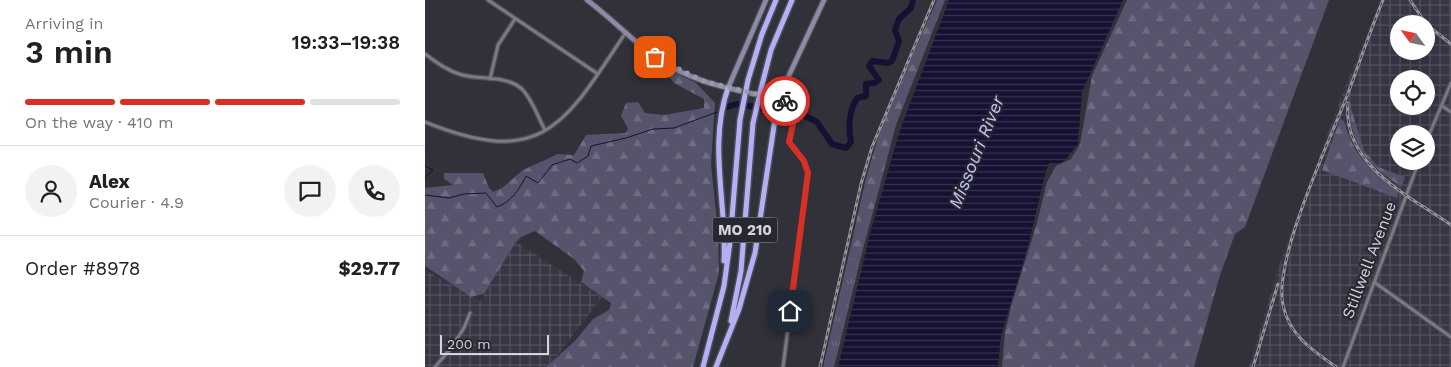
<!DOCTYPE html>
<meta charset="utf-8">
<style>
body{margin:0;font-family:"Work Sans",sans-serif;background:#f2f2f2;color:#202124;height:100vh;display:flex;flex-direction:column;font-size:19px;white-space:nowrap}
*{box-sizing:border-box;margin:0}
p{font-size:16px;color:#757577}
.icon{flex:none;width:28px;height:28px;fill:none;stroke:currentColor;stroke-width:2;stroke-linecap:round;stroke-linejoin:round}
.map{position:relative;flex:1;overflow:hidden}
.side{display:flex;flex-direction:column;background:#fff;width:425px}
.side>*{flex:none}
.needle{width:32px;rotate:303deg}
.fabs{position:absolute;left:965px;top:15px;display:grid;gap:10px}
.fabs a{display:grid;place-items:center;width:45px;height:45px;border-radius:50%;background:#fff;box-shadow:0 5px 20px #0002;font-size:25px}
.scale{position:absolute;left:15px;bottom:12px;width:109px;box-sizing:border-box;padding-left:5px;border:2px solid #d4d4da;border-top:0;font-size:14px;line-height:18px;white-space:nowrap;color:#d4d4da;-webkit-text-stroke:4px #27272f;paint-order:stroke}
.pin{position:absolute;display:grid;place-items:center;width:42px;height:42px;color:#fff;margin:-21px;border-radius:10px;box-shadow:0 2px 8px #0006}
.courier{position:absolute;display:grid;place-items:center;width:50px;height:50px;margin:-25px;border:4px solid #d93025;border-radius:50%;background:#fff;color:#222;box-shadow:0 1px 6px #0007}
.overview em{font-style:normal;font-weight:600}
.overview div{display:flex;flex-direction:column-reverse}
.overview{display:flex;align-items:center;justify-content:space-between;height:85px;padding:0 25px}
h1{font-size:32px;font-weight:600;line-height:38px}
.bar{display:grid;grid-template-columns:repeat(4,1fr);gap:8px 5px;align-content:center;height:60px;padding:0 25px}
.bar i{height:6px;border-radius:4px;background:#e0e0e0}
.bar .on{background:#d93025}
.bar p{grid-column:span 4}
.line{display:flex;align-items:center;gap:12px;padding:0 25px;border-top:1px solid #e0e0e0}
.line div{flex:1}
.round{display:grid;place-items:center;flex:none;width:52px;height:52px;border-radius:26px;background:#f2f2f2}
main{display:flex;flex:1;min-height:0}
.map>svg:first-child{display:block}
.industrial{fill:url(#industrial-grid);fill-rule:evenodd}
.grass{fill:url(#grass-tufts)}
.forest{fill:url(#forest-firs)}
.water{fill:url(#water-rules)}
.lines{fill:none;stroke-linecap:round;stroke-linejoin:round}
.stream{stroke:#161132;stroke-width:1}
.river{stroke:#161132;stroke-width:6}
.street-casing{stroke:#4d4d55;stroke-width:5.5}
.secondary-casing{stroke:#4d4d55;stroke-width:7}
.highway-casing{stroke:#4d4d55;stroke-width:8}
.street{stroke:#7a7984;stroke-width:3}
.secondary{stroke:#8c8aa6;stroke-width:4.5}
.highway{stroke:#b5b0f5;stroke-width:5}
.rail-casing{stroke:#94949b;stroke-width:3}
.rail{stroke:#27272f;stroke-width:1;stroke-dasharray:4;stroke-linecap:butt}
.highway-bridge-casing{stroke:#4d4d55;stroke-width:8;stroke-linecap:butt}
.highway-bridge{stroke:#b5b0f5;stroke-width:5}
.done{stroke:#9b9ba2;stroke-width:5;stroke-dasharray:0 9}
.route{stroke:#d93025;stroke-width:6}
.labels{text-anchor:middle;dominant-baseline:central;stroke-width:4;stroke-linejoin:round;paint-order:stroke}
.shield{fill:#27272f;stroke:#a0a0a7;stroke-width:1}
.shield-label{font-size:15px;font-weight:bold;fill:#d4d4da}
.street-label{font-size:16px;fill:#d4d4da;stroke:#27272f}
.water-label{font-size:18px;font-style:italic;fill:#c6c3f8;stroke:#27272f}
</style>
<main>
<section class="side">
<div class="overview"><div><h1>3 min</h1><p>Arriving in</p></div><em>19:33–19:38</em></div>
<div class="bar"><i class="on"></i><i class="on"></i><i class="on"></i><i></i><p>On the way · 410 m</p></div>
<div class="line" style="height:90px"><a class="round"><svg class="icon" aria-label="person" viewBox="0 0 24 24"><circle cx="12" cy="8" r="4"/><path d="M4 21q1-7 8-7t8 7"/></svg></a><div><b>Alex</b><p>Courier · 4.9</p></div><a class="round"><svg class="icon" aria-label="chat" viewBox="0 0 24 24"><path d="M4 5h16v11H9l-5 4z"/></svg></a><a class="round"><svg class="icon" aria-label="phone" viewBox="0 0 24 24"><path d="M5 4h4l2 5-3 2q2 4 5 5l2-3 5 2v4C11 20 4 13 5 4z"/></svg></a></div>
<div class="line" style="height:65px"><div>Order #8978</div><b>$29.77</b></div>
</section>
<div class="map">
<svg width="1026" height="367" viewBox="0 0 1026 367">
<defs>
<pattern id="industrial-grid" width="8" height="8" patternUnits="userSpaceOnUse" patternTransform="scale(1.25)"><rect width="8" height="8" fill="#373645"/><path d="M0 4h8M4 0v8" fill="none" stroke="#53525f"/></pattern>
<pattern id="grass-tufts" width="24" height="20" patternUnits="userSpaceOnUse" patternTransform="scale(1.25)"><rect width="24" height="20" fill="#56546c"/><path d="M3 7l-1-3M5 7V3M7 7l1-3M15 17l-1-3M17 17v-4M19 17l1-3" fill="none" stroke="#6d6c80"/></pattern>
<pattern id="forest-firs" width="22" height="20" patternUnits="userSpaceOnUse" patternTransform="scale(1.25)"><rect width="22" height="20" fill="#56546c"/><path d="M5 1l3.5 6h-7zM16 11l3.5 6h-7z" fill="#6d6c80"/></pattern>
<pattern id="water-rules" width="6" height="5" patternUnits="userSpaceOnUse" patternTransform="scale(1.25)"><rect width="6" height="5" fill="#161132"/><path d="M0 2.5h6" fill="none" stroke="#37334f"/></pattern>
</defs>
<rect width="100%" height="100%" fill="#313139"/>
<path class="industrial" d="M956 0H1026V367H824L856 260 919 90ZM974 24H1001V51H974ZM974 79H1001V106H974ZM974 134H1001V161H974Z
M91 242 177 297 132 356 121 367H0V270L55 301Z"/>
<path class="grass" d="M436 257 409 367H398L423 258Z"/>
<path class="forest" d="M512 0H520L471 125 436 257 423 258 441 178 457 124Z
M702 0H904L820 227 810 234 795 275 769 367H577L580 332 587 303 612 223 622 182 631 166 646 159 655 144 667 76Z
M245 70 271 83 290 103 286 164 293 233 294 273 268 367H121L150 341 168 319 184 310 186 303 156 282 159 271 149 259 110 231 96 237 91 242 59 294 46 297 0 266V188L28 185 19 179V173H58L64 188 68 192 77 188 98 170 133 154 149 155 161 135 201 133 203 128 196 116 201 103 213 102 220 113 239 115 279 108V99L249 83 243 75Z
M925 105 939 151 953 167 980 177 977 186C971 184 966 180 961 176 937 158 924 135 925 105Z
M915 119 919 121C928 156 946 170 973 192L972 198 897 170Z"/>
<path class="water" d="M524 0H698L657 92 653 144 641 159 636 163H624L621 171 602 250 576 336 573 367H413L446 230 474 133Z"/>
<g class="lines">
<path class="stream" d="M0 166 8 170 0 177
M0 195 24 198 39 194 61 193 72 207C86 202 94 190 101 176L113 183 127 165 145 159 152 163 163 156 166 146 201 138 228 129 249 128 292 112"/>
<path class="river" d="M302 107 312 104 347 110
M357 112 365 113
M378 115 392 122 407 144 421 148 426 142C423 127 424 111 432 98L441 96V84L449 83 454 80 444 66 447 61 463 63 467 61 474 41 470 30 474 19 486 8 488 0"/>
<g class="street-casing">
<path id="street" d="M63 0 173 74
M0 54C12 63 23 71 37 75 56 80 81 75 97 89 107 99 113 117 120 130
M65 79 73 45 90 19
M353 99 367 105 371 111 364 142 379 161 383 173 358 367
M1016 105 1026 112
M0 122C118 170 140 124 201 32
M1001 142 1026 83
M949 282 1026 337
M10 367 26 348 39 328 45 313
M918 367 994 161"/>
</g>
<g class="secondary-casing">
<path id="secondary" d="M162 0C186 18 207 40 230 57 266 83 311 90 353 99L399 0
M303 88 341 0"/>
</g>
<g class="highway-casing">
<path id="highway" d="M323 80 337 34 351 0
M337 85 346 50 367 0
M344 97 350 109
M299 261C302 203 283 145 303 88
M306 321 316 271 328 123
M278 367 299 286 305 242 315 120
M291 367 314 309 330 253 353 99"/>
</g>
<use href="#street" class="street"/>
<use href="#secondary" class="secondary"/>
<use href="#highway" class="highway"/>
<g class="rail-casing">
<path id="rail" d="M985 0 1001 24
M1001 24 1026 44
M923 103C917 165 983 195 1026 225
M395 367 436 184 447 147 509 0
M828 367 853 284
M911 367C887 350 864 335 858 305 848 260 904 142 922 96 934 64 945 31 958 0"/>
</g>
<use href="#rail" class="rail"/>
<g class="highway-bridge-casing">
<path id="highway-bridge" d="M315 120 323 80
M328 123 337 85"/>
</g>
<use href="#highway-bridge" class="highway-bridge"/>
</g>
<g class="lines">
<path class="done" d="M230 57 278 81 360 101"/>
<path class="route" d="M360 101 367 105 371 110 364 142 379 161 383 173 365 311"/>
</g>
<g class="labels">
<rect class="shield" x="287.5" y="217.5" width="65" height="25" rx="4"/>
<g class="shield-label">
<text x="320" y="230">MO 210</text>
</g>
<g class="street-label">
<text transform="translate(944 260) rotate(-69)">Stillwell Avenue</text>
</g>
<g class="water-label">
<text transform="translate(551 152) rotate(-68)">Missouri River</text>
</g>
</g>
</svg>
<div class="fabs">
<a><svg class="needle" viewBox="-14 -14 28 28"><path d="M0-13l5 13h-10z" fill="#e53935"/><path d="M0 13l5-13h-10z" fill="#757577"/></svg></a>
<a><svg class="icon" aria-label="locate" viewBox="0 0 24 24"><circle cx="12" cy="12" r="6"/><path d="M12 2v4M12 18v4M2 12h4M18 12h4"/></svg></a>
<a><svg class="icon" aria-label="layers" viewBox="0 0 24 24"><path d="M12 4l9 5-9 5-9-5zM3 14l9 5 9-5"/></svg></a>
</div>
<div class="scale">200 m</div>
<div class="pin" style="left:230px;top:57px;background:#ea580c"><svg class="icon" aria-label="bag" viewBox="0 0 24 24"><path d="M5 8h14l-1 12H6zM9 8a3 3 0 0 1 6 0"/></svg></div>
<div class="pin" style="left:365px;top:311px;background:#1f2937"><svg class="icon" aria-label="home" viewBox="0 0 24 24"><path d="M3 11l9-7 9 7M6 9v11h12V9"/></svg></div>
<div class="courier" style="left:360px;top:101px"><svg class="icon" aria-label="bike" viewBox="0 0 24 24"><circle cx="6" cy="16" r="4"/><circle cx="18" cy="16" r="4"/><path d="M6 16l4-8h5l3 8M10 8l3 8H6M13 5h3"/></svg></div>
</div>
</main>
